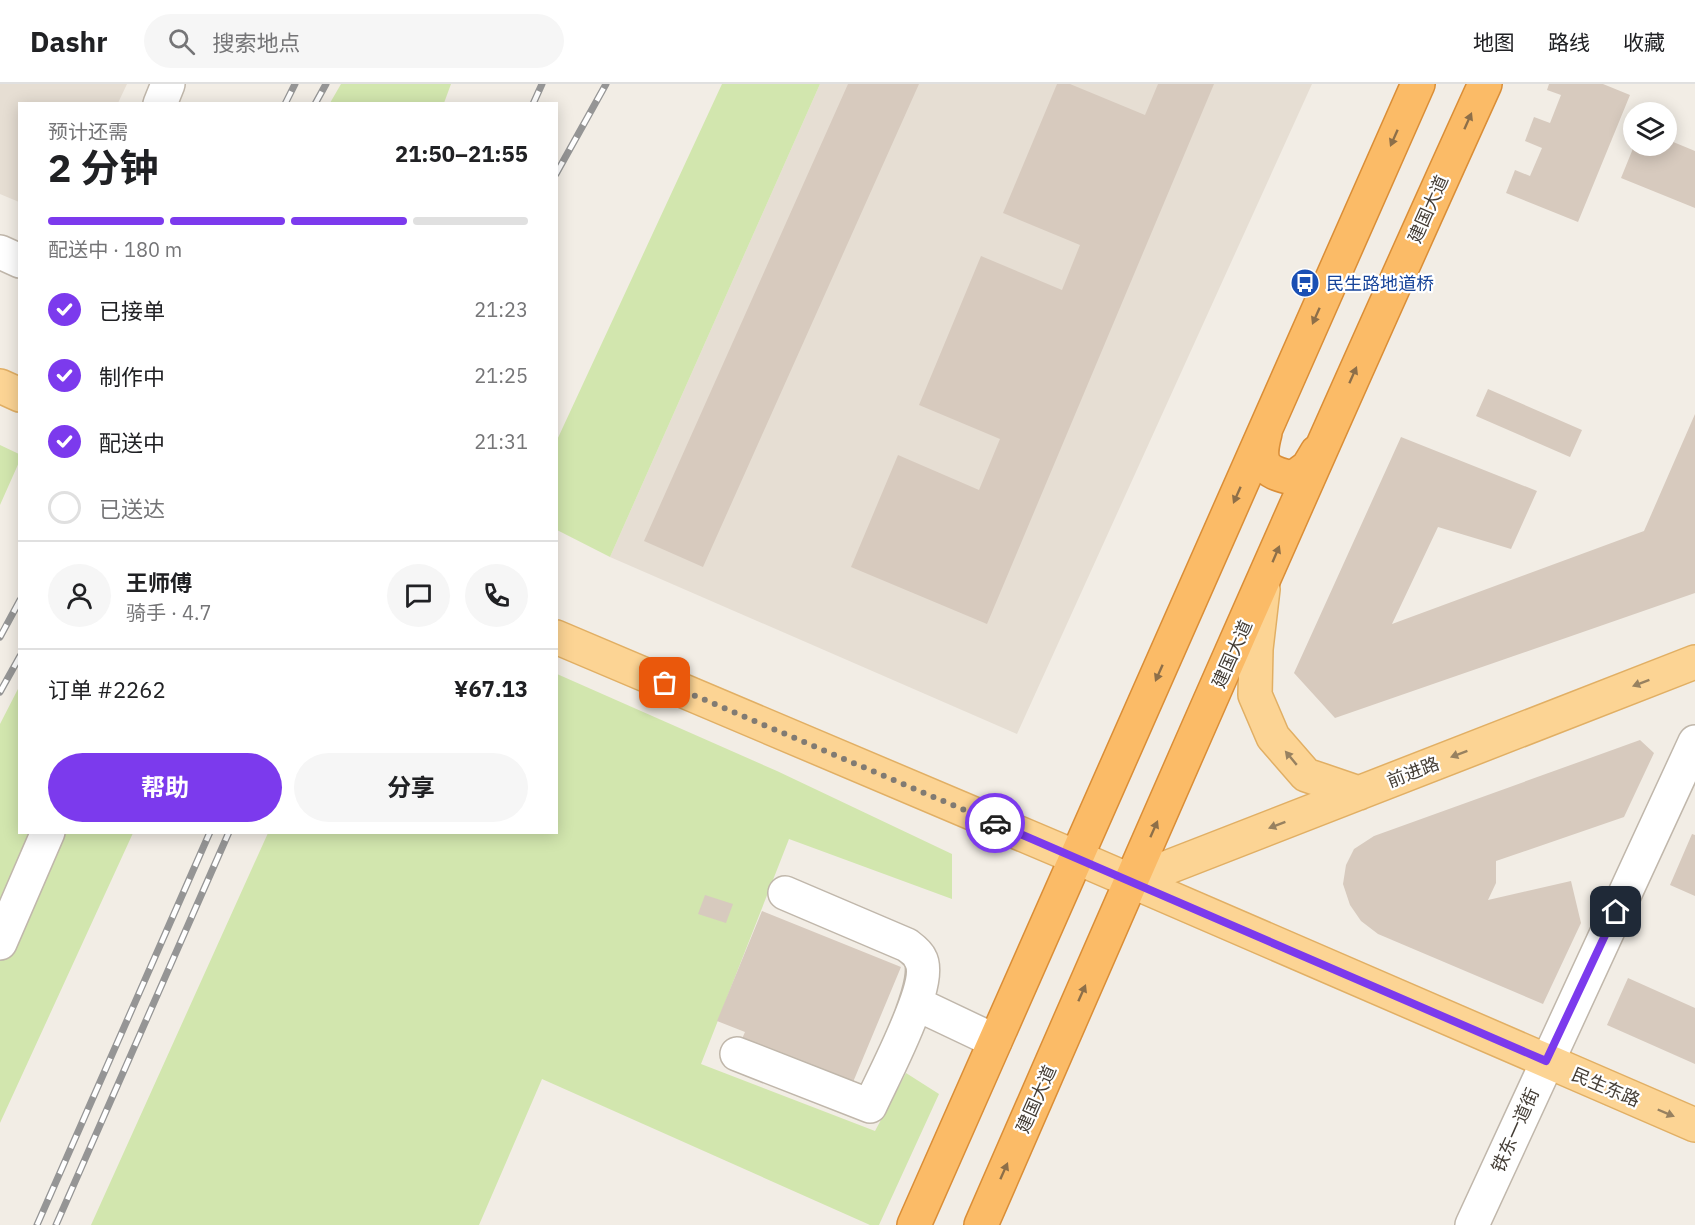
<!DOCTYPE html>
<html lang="zh">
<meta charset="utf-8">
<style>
body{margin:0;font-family:"IBM Plex Sans","Noto Sans SC",sans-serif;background:#f6f6f6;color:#202124;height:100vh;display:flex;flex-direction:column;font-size:22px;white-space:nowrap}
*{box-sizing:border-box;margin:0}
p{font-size:20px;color:#757577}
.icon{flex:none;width:33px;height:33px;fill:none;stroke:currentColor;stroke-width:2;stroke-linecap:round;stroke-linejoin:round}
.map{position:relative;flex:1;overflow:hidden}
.side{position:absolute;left:18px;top:18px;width:540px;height:732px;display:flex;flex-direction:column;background:#fff;border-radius:0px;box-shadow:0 3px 15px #0003}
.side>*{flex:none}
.controls{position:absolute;left:1623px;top:18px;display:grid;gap:12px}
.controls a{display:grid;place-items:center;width:54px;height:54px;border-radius:50%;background:#fff;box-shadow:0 3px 15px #0003;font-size:30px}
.pin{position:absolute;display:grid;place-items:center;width:51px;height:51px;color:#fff;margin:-26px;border-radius:12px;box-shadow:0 3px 9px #0006}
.courier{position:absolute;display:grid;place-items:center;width:60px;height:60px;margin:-30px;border:4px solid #7c3aed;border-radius:50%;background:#fff;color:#222;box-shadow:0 2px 8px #0007}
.summary em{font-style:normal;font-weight:700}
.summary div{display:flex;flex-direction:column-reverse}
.summary{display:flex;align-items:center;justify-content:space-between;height:102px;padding:0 30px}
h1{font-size:39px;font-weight:700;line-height:45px}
.bar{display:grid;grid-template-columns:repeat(4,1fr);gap:9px 6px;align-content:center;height:72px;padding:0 30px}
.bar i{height:8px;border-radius:4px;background:#e0e0e0}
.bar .current{background:#7c3aed}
.bar p{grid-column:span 4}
.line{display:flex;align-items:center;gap:15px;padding:0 30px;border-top:2px solid #e0e0e0}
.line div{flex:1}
.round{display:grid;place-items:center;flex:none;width:63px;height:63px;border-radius:32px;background:#f6f6f6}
ol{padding:0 30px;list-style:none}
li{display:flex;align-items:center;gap:18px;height:66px}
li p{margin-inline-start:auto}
li .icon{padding:6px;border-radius:50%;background:#7c3aed;color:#fff;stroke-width:4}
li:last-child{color:#757577}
li i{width:33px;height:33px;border:3px solid #e0e0e0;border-radius:50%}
.button{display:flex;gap:12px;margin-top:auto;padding:12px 30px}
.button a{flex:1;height:69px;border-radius:36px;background:#7c3aed;color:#fff;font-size:24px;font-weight:700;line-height:69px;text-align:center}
.button a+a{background:#f6f6f6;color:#202124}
header{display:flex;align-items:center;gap:36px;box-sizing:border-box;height:84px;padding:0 30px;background:#fff;border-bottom:2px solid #e0e0e0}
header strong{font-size:28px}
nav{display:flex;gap:33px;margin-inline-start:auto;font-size:21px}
.search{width:420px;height:54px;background:#f6f6f6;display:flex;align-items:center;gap:15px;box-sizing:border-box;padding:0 21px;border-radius:33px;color:#757577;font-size:22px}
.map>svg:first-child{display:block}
.residential{fill:#e6ded3}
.green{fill:#d2e6ae}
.building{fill:#d7cabe}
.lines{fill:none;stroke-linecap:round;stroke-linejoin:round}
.minor-casing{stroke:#c0b7ab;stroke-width:36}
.major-casing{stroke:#e1af64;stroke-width:36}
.highway-casing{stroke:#da8e37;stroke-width:36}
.minor{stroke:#fff;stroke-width:33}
.major{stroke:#fcd494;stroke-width:33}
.highway{stroke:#fbbb67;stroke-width:33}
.rail-casing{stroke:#959595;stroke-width:7}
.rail{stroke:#fff;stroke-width:4.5;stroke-dasharray:14;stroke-linecap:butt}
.oneway{fill:#8d6f49}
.oneway2{fill:#978160}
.done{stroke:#817b73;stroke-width:6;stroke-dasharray:0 10.8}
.route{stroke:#7c3aed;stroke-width:8}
.labels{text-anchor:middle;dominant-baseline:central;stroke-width:4.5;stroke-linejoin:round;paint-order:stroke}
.street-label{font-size:18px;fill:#443d35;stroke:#fff}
.transit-label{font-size:18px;fill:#164399;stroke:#fff;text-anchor:start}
</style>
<header>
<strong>Dashr</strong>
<div class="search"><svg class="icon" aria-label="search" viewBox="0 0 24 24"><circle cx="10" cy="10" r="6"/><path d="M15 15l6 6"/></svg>搜索地点</div>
<nav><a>地图</a><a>路线</a><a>收藏</a></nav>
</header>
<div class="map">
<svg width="1695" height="1141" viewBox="0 0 1695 1141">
<rect width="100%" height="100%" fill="#f2ede5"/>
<path class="residential" d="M0 0H127L118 19 20 20 19 118 0 110Z
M820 0H1312L1017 650 610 473Z"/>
<path class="green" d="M341 0H451L444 19H330Z
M722 0H820L610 473 557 446V356Z
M0 361 19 370 20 376 0 421Z
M557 590 777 687 952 770V815L789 755 701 980 875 1047 906 989 939 1010 879 1141H870L542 995 479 1141H91L268 749 556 748Z
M19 603 20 748 133 749 0 1039V640Z"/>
<path class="building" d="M848 0H919L703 483 644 457Z
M1057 0H1070L1145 31 1158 0H1214L987 540 851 483 898 371 979 406 1000 355 919 321 981 172 1062 206 1080 161 1003 129Z
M1549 0H1603L1630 11 1578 138 1506 109 1515 86 1530 92 1542 64 1525 57 1534 33 1550 39 1561 11 1547 6Z
M1666 55 1695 67V124L1621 94 1634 62H1666Z
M1488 305 1582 346 1570 373 1476 332Z
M1695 330V509L1335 634 1294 589 1401 353 1537 407 1511 465 1438 443 1392 540 1644 447Z
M1640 656 1654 669 1624 733 1496 777V799L1488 816 1571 797 1581 839 1543 920 1378 850 1361 837 1350 821 1343 800 1346 781 1354 765 1374 752Z
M1692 750 1695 751V812L1670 801Z
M705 811 733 820 726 839 698 830Z
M762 827 901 883 851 1003 741 957 745 948 717 937Z
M1628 894 1695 924V980L1607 941Z"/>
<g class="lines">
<g class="minor-casing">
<path id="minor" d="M160 20 168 0
M0 168 20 177
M0 859 48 748
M917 920 995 957
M737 970 870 1022C882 995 935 898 920 874 918 869 911 864 907 861L785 809
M1472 1141 1695 658"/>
</g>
<g class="major-casing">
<path id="major" d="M0 302 20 311
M1263 505 1256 565 1255 611 1273 653 1306 691 1359 709
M556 553 1078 774 1695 1041
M1130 798 1695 578"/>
</g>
<g class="highway-casing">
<path id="highway" d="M1265 349C1257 379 1263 388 1293 394L1308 383 1317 368
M914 1141 1418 0
M981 1141C1147 760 1313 379 1485 0"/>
</g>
<use href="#minor" class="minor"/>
<use href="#major" class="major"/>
<use href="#highway" class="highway"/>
<g class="rail-casing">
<path id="rail" d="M285 20 295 0
M315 20 326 0
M533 20 542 0
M556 90 606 0
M0 553 20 516
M0 608 20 572
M37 1141 210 748
M56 1141 229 748"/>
</g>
<use href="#rail" class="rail"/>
</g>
<defs><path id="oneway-solid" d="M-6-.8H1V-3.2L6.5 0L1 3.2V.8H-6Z" transform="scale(1.5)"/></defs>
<g class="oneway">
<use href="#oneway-solid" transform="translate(1468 37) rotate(-66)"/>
<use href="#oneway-solid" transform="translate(1394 54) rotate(114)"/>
<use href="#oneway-solid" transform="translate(1316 232) rotate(114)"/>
<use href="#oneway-solid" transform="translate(1353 291) rotate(-66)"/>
<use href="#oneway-solid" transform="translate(1237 411) rotate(114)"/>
<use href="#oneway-solid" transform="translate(1276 470) rotate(-67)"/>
<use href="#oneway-solid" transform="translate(1159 589) rotate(114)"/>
<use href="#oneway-solid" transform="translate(1154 745) rotate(-66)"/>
<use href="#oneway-solid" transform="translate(1082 909) rotate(-66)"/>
<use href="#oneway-solid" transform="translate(1004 1087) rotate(-66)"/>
</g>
<g class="oneway2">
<use href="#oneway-solid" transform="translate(1641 599) rotate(159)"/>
<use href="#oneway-solid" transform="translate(1459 670) rotate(159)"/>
<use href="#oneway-solid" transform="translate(1291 674) rotate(-130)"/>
<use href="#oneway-solid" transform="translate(1277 741) rotate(159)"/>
<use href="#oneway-solid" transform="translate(1666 1029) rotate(23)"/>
</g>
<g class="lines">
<path class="done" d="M665 599 995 739"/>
<path class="route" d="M995 739 1546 977 1616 828"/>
</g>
<defs>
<g id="bus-disc" transform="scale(1.5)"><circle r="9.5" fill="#1a4fb4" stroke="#fff"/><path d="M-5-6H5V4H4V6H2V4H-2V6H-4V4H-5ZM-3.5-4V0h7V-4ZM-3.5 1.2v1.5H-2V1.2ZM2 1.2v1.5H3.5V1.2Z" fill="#fff"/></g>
</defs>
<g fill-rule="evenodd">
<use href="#bus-disc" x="1305" y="199"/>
</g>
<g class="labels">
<g class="street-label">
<text transform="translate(1428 125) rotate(-66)">建国大道</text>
<text transform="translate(1232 570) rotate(-66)">建国大道</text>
<text transform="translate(1413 688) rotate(-21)">前进路</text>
<text transform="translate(1606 1003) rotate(23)">民生东路</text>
<text transform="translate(1036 1015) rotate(-66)">建国大道</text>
<text transform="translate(1515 1046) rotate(-66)">铁东一道街</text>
</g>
<g class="transit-label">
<text x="1326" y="199">民生路地道桥</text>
</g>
</g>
</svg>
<div class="controls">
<a><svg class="icon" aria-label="layers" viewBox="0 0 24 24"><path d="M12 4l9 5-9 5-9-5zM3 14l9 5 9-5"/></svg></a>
</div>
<div class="pin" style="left:665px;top:599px;background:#ea580c"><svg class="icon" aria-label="bag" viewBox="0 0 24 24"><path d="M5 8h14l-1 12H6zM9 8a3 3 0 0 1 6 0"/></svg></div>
<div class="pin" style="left:1616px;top:828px;background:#1f2937"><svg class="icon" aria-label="home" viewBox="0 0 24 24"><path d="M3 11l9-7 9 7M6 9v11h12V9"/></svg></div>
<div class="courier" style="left:995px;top:739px"><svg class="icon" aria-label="car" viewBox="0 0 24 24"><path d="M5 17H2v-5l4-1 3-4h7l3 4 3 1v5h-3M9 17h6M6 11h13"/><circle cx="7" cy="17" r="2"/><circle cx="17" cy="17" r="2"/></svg></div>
<section class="side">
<div class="summary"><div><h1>2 分钟</h1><p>预计还需</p></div><em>21:50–21:55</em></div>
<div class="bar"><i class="current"></i><i class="current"></i><i class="current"></i><i></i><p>配送中 · 180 m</p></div>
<ol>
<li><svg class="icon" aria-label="check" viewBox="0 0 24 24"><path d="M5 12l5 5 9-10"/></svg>已接单<p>21:23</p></li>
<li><svg class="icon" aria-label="check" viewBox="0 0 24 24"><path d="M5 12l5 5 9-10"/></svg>制作中<p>21:25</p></li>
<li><svg class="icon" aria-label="check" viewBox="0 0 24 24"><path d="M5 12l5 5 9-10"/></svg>配送中<p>21:31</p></li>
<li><i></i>已送达</li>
</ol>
<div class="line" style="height:108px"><a class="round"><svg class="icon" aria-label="person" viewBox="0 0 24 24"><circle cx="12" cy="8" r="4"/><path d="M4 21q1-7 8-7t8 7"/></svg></a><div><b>王师傅</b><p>骑手 · 4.7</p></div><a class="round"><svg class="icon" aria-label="chat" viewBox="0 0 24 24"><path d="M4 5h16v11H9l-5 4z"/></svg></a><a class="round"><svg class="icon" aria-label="phone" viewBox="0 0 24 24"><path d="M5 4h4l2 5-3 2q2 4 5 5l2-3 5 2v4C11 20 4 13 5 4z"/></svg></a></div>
<div class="line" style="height:78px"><div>订单 #2262</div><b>¥67.13</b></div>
<div class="button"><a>帮助</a><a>分享</a></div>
</section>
</div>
